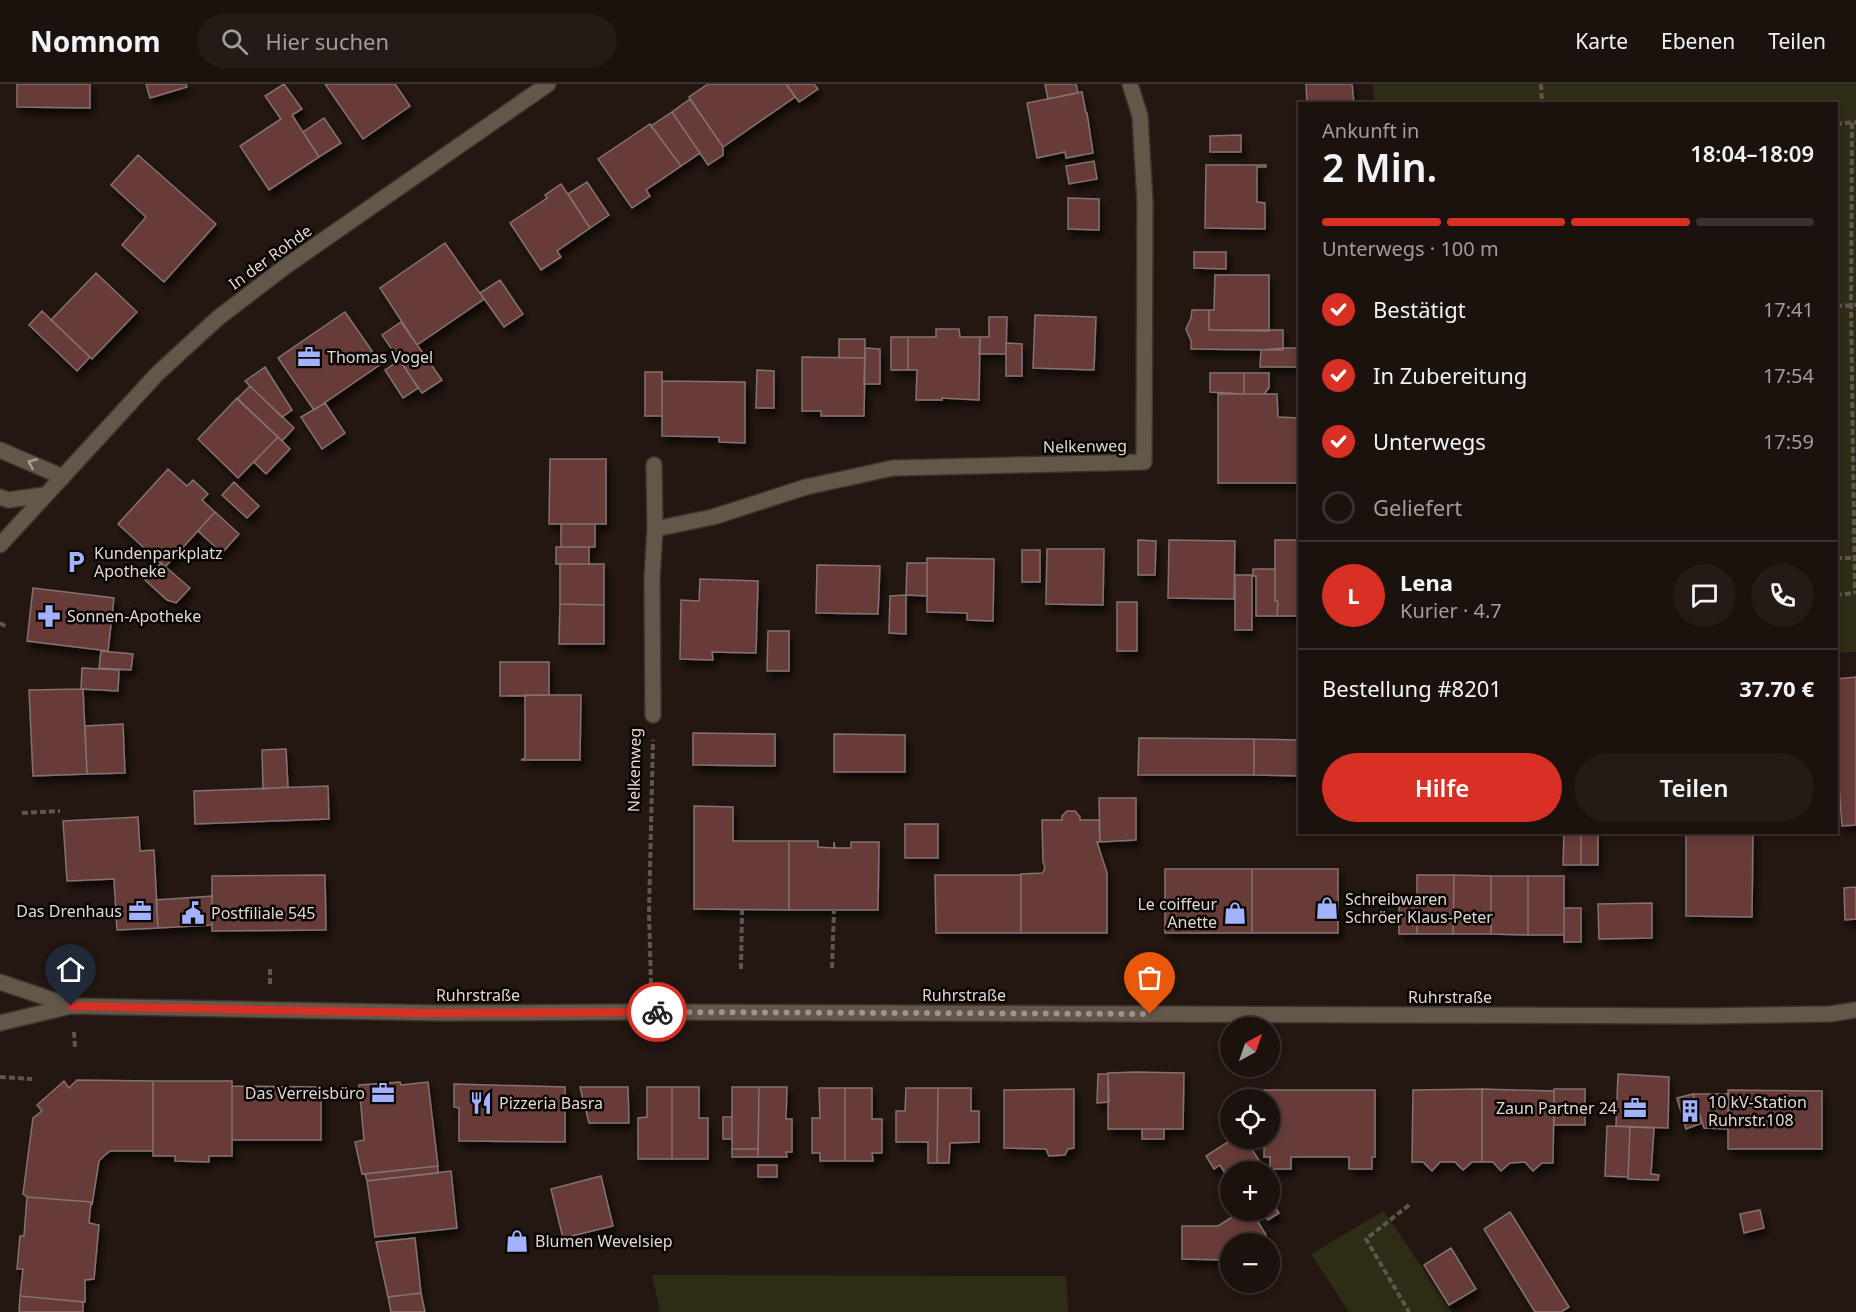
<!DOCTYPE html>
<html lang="de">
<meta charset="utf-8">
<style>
body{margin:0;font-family:"Noto Sans",sans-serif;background:#241a16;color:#f1f3f6;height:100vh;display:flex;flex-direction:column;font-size:22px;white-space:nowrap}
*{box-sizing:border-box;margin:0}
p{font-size:20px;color:#a09d9d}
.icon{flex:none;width:33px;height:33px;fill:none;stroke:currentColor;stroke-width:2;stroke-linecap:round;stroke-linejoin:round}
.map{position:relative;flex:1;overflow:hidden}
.sheet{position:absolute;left:1298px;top:18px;width:540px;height:732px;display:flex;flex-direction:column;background:#1b110d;border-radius:0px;box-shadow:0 3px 9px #0003,0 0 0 2px #39312e}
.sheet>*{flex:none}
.needle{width:39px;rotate:40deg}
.buttons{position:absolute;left:1220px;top:933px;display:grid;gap:12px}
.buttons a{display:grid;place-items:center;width:60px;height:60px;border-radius:50%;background:#1b110d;box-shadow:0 3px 9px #0003,0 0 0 2px #39312e;font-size:30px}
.pin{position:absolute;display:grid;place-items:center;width:51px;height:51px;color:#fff;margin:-62px -26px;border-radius:50% 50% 50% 0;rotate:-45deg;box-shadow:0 0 6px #0007}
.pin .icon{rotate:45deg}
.courier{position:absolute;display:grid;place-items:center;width:60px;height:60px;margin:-30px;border:4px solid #d93025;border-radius:50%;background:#fff;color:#222;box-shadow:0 2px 8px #0007}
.overview em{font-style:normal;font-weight:600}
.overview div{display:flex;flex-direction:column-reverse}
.overview{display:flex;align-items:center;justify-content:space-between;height:102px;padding:0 24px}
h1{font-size:39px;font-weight:600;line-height:45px}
.bar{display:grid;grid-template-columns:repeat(4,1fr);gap:9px 6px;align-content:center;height:72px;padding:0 24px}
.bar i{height:8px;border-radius:4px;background:#39312e}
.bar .active{background:#d93025}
.bar p{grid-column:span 4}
.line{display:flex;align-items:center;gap:15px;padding:0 24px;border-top:2px solid #39312e}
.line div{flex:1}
.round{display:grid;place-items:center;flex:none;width:63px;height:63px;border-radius:32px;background:#241a16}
ol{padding:0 24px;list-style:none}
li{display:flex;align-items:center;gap:18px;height:66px}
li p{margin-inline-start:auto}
li .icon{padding:6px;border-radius:50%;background:#d93025;color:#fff;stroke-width:4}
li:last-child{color:#a09d9d}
li i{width:33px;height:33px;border:3px solid #39312e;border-radius:50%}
.action{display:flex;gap:12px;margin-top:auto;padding:12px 24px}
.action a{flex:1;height:69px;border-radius:36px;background:#d93025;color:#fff;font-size:24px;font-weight:600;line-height:69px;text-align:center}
.action a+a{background:#241a16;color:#f1f3f6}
header{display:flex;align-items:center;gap:36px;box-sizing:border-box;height:84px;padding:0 30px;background:#1b110d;border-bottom:2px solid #39312e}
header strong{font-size:28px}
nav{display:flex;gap:33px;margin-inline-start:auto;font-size:21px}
.search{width:420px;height:54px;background:#241a16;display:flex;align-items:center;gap:15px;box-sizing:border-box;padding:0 21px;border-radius:33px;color:#a09d9d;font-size:22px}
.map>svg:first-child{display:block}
.green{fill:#2e2c15}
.building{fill:#663b39;stroke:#847170;stroke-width:1.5;filter:url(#shadow)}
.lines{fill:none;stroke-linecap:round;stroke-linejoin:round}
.service-casing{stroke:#3e322c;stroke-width:18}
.minor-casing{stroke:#3e322c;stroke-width:18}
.tertiary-casing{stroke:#3e322c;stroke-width:18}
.path{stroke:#60544f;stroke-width:4;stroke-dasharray:6 3;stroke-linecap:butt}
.service{stroke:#625748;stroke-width:15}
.minor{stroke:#625748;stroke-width:15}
.tertiary{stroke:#625748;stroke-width:15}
.oneway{stroke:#a79d94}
.done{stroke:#9e938e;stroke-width:6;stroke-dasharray:0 10.8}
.route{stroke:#d93025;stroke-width:8}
.labels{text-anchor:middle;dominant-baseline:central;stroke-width:5;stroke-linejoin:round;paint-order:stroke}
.street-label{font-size:16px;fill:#e0d6d2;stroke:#090503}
.poi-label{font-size:16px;fill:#e0d6d2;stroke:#090503;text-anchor:start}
</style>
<header>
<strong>Nomnom</strong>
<div class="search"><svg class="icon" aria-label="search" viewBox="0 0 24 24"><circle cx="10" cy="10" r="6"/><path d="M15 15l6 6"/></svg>Hier suchen</div>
<nav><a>Karte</a><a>Ebenen</a><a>Teilen</a></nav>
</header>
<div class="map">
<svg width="1856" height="1228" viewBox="0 0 1856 1228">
<defs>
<filter id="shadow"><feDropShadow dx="3.5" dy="6" stdDeviation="3" flood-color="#0009"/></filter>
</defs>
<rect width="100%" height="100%" fill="#241711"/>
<path class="green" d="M1373 0H1856V568L1836 569V20H1374Z
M1384 1127 1452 1228H1349L1311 1170Z
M652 1191 1066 1192 1068 1228H660Z"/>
<path class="building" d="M17 0H90V24L17 23Z
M146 0H186L187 3 150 14Z
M284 0 302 25 292 31 319 73 269 106 240 62 281 35 265 12Z
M325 0H395L410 22 363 55Z
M708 0H786L795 13 723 63 689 13Z
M786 0H814L818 5 799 18Z
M1045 0H1076L1078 9 1048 15Z
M1306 0H1352L1354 20H1307Z
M1082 8 1086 29H1087L1093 69 1066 74 1065 68 1037 74 1027 19Z
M690 15 723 63V71L708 81 672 28Z
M672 28 700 69 681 82 651 42Z
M324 34 341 59 319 73 303 48Z
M650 40 681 82 646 106 650 112 632 124 598 75Z
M1241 51V68H1210V52Z
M138 71 216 140 164 198 122 161 146 133 111 101Z
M1094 77 1097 95 1069 100 1066 82Z
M1206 81H1266V83H1257V118L1265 119V145L1205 144Z
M587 98 609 131 590 144 568 110Z
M561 100 590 144 557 167 561 173 541 186 510 139 547 114 545 111Z
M1068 114 1099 115V146L1068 145Z
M445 159 484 215 417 261 380 204Z
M1194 168H1226V185L1194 184Z
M96 189 137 228 92 275 51 236Z
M1215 191H1269V247L1209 246V226H1214Z
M500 196 523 230 504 243 480 209Z
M1192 226H1209V246H1283V266L1191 265V257L1186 245 1191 234Z
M42 227 90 273 77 287 29 241Z
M345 228 381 280 314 326 278 274Z
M1035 231 1096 233 1094 286 1033 284Z
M989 233H1007L1006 270H979L980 253H989Z
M401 238 442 296 422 309 382 251Z
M936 245H959L960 253H980L979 316 942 314V316H916L917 286H908V253H936Z
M891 253H908V286H891Z
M839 255H865V274H839Z
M1006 259 1022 260V292H1006Z
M865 264 880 265V300H864Z
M1284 264H1298V283H1260L1261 266Z
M802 273 865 274 864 332H821V327H802Z
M400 276 418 304 403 314 385 286Z
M265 283 292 326 282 333 245 297Z
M757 286 774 287V324H756Z
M645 288H662V332H645Z
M1210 289H1244V310L1210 308Z
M1244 289H1269V304L1264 310H1244Z
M662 297 745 298V359L719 358V353L662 352Z
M250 302 294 344 282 357 237 315Z
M1218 310H1277L1278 333 1299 334V399H1218Z
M237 314 278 353 238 394 198 355Z
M325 319 345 349 322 365 301 333Z
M278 353 290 365 266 390 254 378Z
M550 375H606V440H549Z
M168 385 187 402 193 396 208 410 202 416 215 428 165 483 118 440Z
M234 398 259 422 247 434 222 411Z
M215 428 239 450 222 469 198 447Z
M561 440H595V463H561Z
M1138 456 1156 457 1155 491H1138Z
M1169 456 1235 457 1234 515 1168 514Z
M1275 456H1299V532H1277L1278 517H1275Z
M556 463H589V480H556Z
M1047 465H1104L1103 521 1046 520Z
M1022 466H1040V498H1022Z
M927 474 994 475 993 537 967 536V529L927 528Z
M161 479 190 504 176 519 167 516 145 496Z
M907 479H927V512L906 511Z
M560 480H604V521L560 520Z
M817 481 880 482 878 530 816 529Z
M1253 485H1275V517H1278L1277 532H1256V492H1253Z
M1235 491H1252V546H1235Z
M700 495 758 497 756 569 712 568 713 576 680 575 681 516 699 517Z
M33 504 114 514 108 567 27 557Z
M906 511V550L889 549 890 512Z
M1117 518H1137V567H1117Z
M560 520 604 521V560H559Z
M768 547H789V587H767Z
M101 567 133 570 131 586 99 584Z
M500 578H549V611L500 612Z
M82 584 119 586 118 607 81 605Z
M1856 593V741L1842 742 1836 661V595Z
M81 605H83L87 690 33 692 29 606Z
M525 611H581L580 676H521L525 674Z
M123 640 125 689 87 690 85 642Z
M693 649 775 650V682L693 681Z
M834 650 905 651V688H834Z
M1139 654 1254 655V691H1138Z
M1254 655 1299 656V692L1254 691Z
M286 665 288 703 263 705 262 666Z
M328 702 329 735 195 740 194 707Z
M1099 714H1136V756L1100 758Z
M694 722 733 723V757H789V826L694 825Z
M1067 727H1075L1080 733V736H1099L1100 758H1097L1107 789V849H1021V790L1043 789 1045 783 1043 778 1042 736H1062V732Z
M138 733 140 767 154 766 158 844 117 846 114 795 67 797 63 737Z
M905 740H938V774H905Z
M1564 748H1581V781H1563Z
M1581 748H1598V781H1581Z
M1686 748H1753L1752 833 1686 832Z
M789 757H818V763L834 764V758L835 764H851V758H879L878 826H789Z
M1165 785H1252V849H1165Z
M1252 785H1338V849H1252Z
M325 791 326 846 212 847V792Z
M935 791H1021V849H936Z
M1417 791H1454L1453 850H1417Z
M1454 791 1491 792V850H1453Z
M1491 792H1528V851L1491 850Z
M1528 792H1564V851H1528Z
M1856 803V835L1845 836 1844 804Z
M212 812V841L158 844 156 816Z
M1399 818H1417V850H1399Z
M1652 819V854L1599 855 1598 820Z
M1564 824H1581V858H1564Z
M1136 988 1184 989 1183 1045H1108V989Z
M1098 990H1108L1109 1018 1097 1019Z
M1618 990 1669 993 1668 1044 1616 1042Z
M77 996 153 997V1067H110L104 1072 99 1077 92 1121 91 1118 27 1113 23 1110 33 1034 42 1027 37 1021 64 997 69 1004Z
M153 997H232V1072H209V1078L175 1077V1072H153Z
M400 998 401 1001 428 998 438 1082 362 1090 355 1058 364 1056 359 1001Z
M454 1000 565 1003V1058L459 1057V1024L454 1023Z
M232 1002 321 1003V1056H232Z
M580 1003H628L629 1039H589Z
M647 1003H672V1075H638V1034L647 1033Z
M672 1003H699V1034H708V1075H672Z
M732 1003H759L758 1065H732Z
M759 1003H787L786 1035H792V1068H786L787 1073H758Z
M819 1004H845V1077H820V1069H812V1034H820Z
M845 1004H872V1035H882V1069H872L873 1077H845Z
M906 1004H938L937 1079H928V1058H896V1027H905Z
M938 1004H971V1027H979V1058L950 1059 949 1079H937Z
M1074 1005V1064L1068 1065 1065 1071 1049 1072 1046 1065 1004 1064V1006Z
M1482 1005V1078H1472L1463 1086 1455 1078H1440L1432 1087 1423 1078H1412L1413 1006Z
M1482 1005 1554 1007 1553 1079H1542L1533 1087 1525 1078 1510 1079 1501 1087 1493 1078H1482Z
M1554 1005H1585V1041H1554Z
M1264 1006H1375V1073H1372V1085H1349V1073H1291V1085H1270V1073H1264V1054H1269V1016H1264Z
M1728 1006 1822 1007V1065H1728Z
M1693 1010 1702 1039 1686 1045 1677 1014Z
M1693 1010H1729L1728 1045 1704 1044Z
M723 1033H732V1055H723Z
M1607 1042 1630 1043 1628 1093 1605 1092Z
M1630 1043 1654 1044 1651 1090 1659 1091 1658 1096 1628 1095Z
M1142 1045H1164V1055H1142Z
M1234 1054H1245L1266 1088H1230V1097L1220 1081 1214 1085 1206 1072Z
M732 1065H758V1073H732Z
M758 1081H777V1093H758Z
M438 1082V1089L367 1097 365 1090Z
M451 1087 457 1144 375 1153 367 1097Z
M601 1092 613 1142 563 1154 551 1105Z
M27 1113 91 1118 89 1139 99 1141 94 1195 85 1196V1218L20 1212 23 1185H17L20 1152H24Z
M1269 1114 1279 1129 1268 1136 1261 1126H1269Z
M1243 1126H1251L1266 1151 1253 1160H1230V1174L1227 1176 1182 1175V1142H1218Z
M1760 1126 1764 1144 1744 1149 1740 1130Z
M1510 1128 1569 1223 1561 1228H1535L1484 1145Z
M415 1154 421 1209 388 1213 376 1158Z
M1451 1164 1476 1205 1449 1221 1424 1181Z
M421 1209 425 1228H391L388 1213Z
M20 1212 83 1218V1228H19Z"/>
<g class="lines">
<g class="service-casing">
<path id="service" d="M0 366 63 393"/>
</g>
<g class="minor-casing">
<path id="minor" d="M654 381 655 445
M0 413 8 416 44 411
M0 461 158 289 218 234 286 182 548 0
M653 631 652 494 655 445 713 433 806 403 893 384 1144 378 1145 118 1140 32 1130 0"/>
</g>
<g class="tertiary-casing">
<path id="tertiary" d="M0 898 71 922
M0 939 71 922 443 929 628 928 1702 932 1830 930 1856 926"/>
</g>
<path class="path" d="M1541 0 1542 20
M1852 39 1851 221 1855 509
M1836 40 1856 38
M1836 222 1856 221
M1836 474H1854
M1836 511 1855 509
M0 539 7 543
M22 729 60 727
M832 884 834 826
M270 885V900
M741 885 742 826
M651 900 649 829 653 656
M74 948 75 965
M0 993 32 995
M1409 1121 1366 1155 1409 1228"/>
<use href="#service" class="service"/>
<use href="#minor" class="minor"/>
<use href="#tertiary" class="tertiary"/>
</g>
<defs><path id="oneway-chevron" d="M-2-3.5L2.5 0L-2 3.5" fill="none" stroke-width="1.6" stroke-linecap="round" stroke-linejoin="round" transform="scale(1.5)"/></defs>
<use class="oneway" href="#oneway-chevron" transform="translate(32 379) rotate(-157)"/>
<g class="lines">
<path class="done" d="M657 928 1150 930"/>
<path class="route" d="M71 922 424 929 657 928"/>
</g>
<defs>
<g id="office-bare" transform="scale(1.8)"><path d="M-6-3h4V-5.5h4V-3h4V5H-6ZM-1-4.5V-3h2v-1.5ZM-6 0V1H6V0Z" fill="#a2b2fd" stroke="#090503" stroke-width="2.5" paint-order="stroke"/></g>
<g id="parking-bare" transform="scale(1.8)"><path d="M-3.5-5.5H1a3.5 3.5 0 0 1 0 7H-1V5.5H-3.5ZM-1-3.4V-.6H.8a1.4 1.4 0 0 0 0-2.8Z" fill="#a2b2fd" stroke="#090503" stroke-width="2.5" paint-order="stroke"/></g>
<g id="pharmacy-bare" transform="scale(1.8)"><path d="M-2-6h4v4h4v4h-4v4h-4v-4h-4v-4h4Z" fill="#a2b2fd" stroke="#090503" stroke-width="2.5" paint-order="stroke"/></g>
<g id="shop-bare" transform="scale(1.8)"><path d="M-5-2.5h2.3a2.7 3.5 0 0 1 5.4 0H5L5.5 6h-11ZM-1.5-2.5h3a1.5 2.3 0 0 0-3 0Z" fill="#a2b2fd" stroke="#090503" stroke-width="2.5" paint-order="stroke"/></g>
<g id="civic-bare" transform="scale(1.8)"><path d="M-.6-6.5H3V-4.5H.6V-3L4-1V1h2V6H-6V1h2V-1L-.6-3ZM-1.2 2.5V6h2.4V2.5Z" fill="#a2b2fd" stroke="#090503" stroke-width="2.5" paint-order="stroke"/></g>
<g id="restaurant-bare" transform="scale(1.8)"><path d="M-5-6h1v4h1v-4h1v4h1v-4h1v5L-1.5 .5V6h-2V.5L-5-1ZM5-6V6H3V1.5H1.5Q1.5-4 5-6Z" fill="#a2b2fd" stroke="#090503" stroke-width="2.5" paint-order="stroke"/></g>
<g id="building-bare" transform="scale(1.8)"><path d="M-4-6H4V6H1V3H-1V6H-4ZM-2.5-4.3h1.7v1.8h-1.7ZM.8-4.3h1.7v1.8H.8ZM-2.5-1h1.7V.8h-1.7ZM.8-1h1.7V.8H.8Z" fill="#a2b2fd" stroke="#090503" stroke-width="2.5" paint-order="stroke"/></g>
</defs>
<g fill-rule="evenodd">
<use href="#office-bare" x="309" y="273"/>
<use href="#parking-bare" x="76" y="478"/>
<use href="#pharmacy-bare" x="49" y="532"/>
<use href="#shop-bare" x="1327" y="824"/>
<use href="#office-bare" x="140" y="827"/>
<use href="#civic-bare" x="193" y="829"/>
<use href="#shop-bare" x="1235" y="829"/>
<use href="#office-bare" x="383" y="1009"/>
<use href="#restaurant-bare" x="481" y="1019"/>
<use href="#office-bare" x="1635" y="1024"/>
<use href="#building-bare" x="1690" y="1027"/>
<use href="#shop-bare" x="517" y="1157"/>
</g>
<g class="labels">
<g class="street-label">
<text transform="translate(270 173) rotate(-36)">In der Rohde</text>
<text transform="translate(1085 362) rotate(-1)">Nelkenweg</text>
<text transform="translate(634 686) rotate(-89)">Nelkenweg</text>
<text x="478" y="911">Ruhrstraße</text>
<text x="964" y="911">Ruhrstraße</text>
<text x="1450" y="913">Ruhrstraße</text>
</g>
<g class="poi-label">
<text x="327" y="273">Thomas Vogel</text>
<text x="94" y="469">Kundenparkplatz<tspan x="94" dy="18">Apotheke</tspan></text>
<text x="67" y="532">Sonnen-Apotheke</text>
<text x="1345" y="815">Schreibwaren<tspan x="1345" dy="18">Schröer Klaus-Peter</tspan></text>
<text x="1217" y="820" text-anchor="end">Le coiffeur<tspan x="1217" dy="18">Anette</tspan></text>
<text x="122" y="827" text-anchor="end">Das Drenhaus</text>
<text x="211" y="829">Postfiliale 545</text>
<text x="365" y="1009" text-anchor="end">Das Verreisbüro</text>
<text x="1708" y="1018">10 kV-Station<tspan x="1708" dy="18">Ruhrstr.108</tspan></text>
<text x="499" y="1019">Pizzeria Basra</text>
<text x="1617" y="1024" text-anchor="end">Zaun Partner 24</text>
<text x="535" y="1157">Blumen Wevelsiep</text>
</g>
</g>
</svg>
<div class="buttons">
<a><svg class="needle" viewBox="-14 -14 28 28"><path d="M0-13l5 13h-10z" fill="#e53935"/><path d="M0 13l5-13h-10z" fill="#a09d9d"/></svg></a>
<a><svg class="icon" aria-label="locate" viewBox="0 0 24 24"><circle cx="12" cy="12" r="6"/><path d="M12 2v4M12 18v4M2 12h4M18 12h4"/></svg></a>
<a>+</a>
<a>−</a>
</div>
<div class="pin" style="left:1150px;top:930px;background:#ea580c"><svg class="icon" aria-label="bag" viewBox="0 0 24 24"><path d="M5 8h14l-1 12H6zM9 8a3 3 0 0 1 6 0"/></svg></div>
<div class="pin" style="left:71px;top:922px;background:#1f2937"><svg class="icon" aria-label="home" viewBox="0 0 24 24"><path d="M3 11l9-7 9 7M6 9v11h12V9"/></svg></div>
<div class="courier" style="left:657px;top:928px"><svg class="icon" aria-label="bike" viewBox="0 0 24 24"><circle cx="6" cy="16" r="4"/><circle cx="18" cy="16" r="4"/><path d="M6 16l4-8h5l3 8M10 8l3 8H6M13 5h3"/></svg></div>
<section class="sheet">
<div class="overview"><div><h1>2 Min.</h1><p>Ankunft in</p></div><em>18:04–18:09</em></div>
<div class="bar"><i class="active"></i><i class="active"></i><i class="active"></i><i></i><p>Unterwegs · 100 m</p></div>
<ol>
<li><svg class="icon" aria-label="check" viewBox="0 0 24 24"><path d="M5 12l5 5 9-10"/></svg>Bestätigt<p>17:41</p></li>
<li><svg class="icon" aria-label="check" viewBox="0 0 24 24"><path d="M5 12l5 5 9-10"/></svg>In Zubereitung<p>17:54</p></li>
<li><svg class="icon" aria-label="check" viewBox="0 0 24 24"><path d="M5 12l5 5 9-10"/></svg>Unterwegs<p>17:59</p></li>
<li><i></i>Geliefert</li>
</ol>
<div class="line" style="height:108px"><b class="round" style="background:#d93025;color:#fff">L</b><div><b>Lena</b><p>Kurier · 4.7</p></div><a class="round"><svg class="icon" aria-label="chat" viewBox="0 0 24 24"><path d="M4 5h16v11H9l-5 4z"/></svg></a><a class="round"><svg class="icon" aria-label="phone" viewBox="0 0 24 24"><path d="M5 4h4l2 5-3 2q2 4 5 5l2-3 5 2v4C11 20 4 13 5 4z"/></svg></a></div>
<div class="line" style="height:78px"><div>Bestellung #8201</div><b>37.70 €</b></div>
<div class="action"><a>Hilfe</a><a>Teilen</a></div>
</section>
</div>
